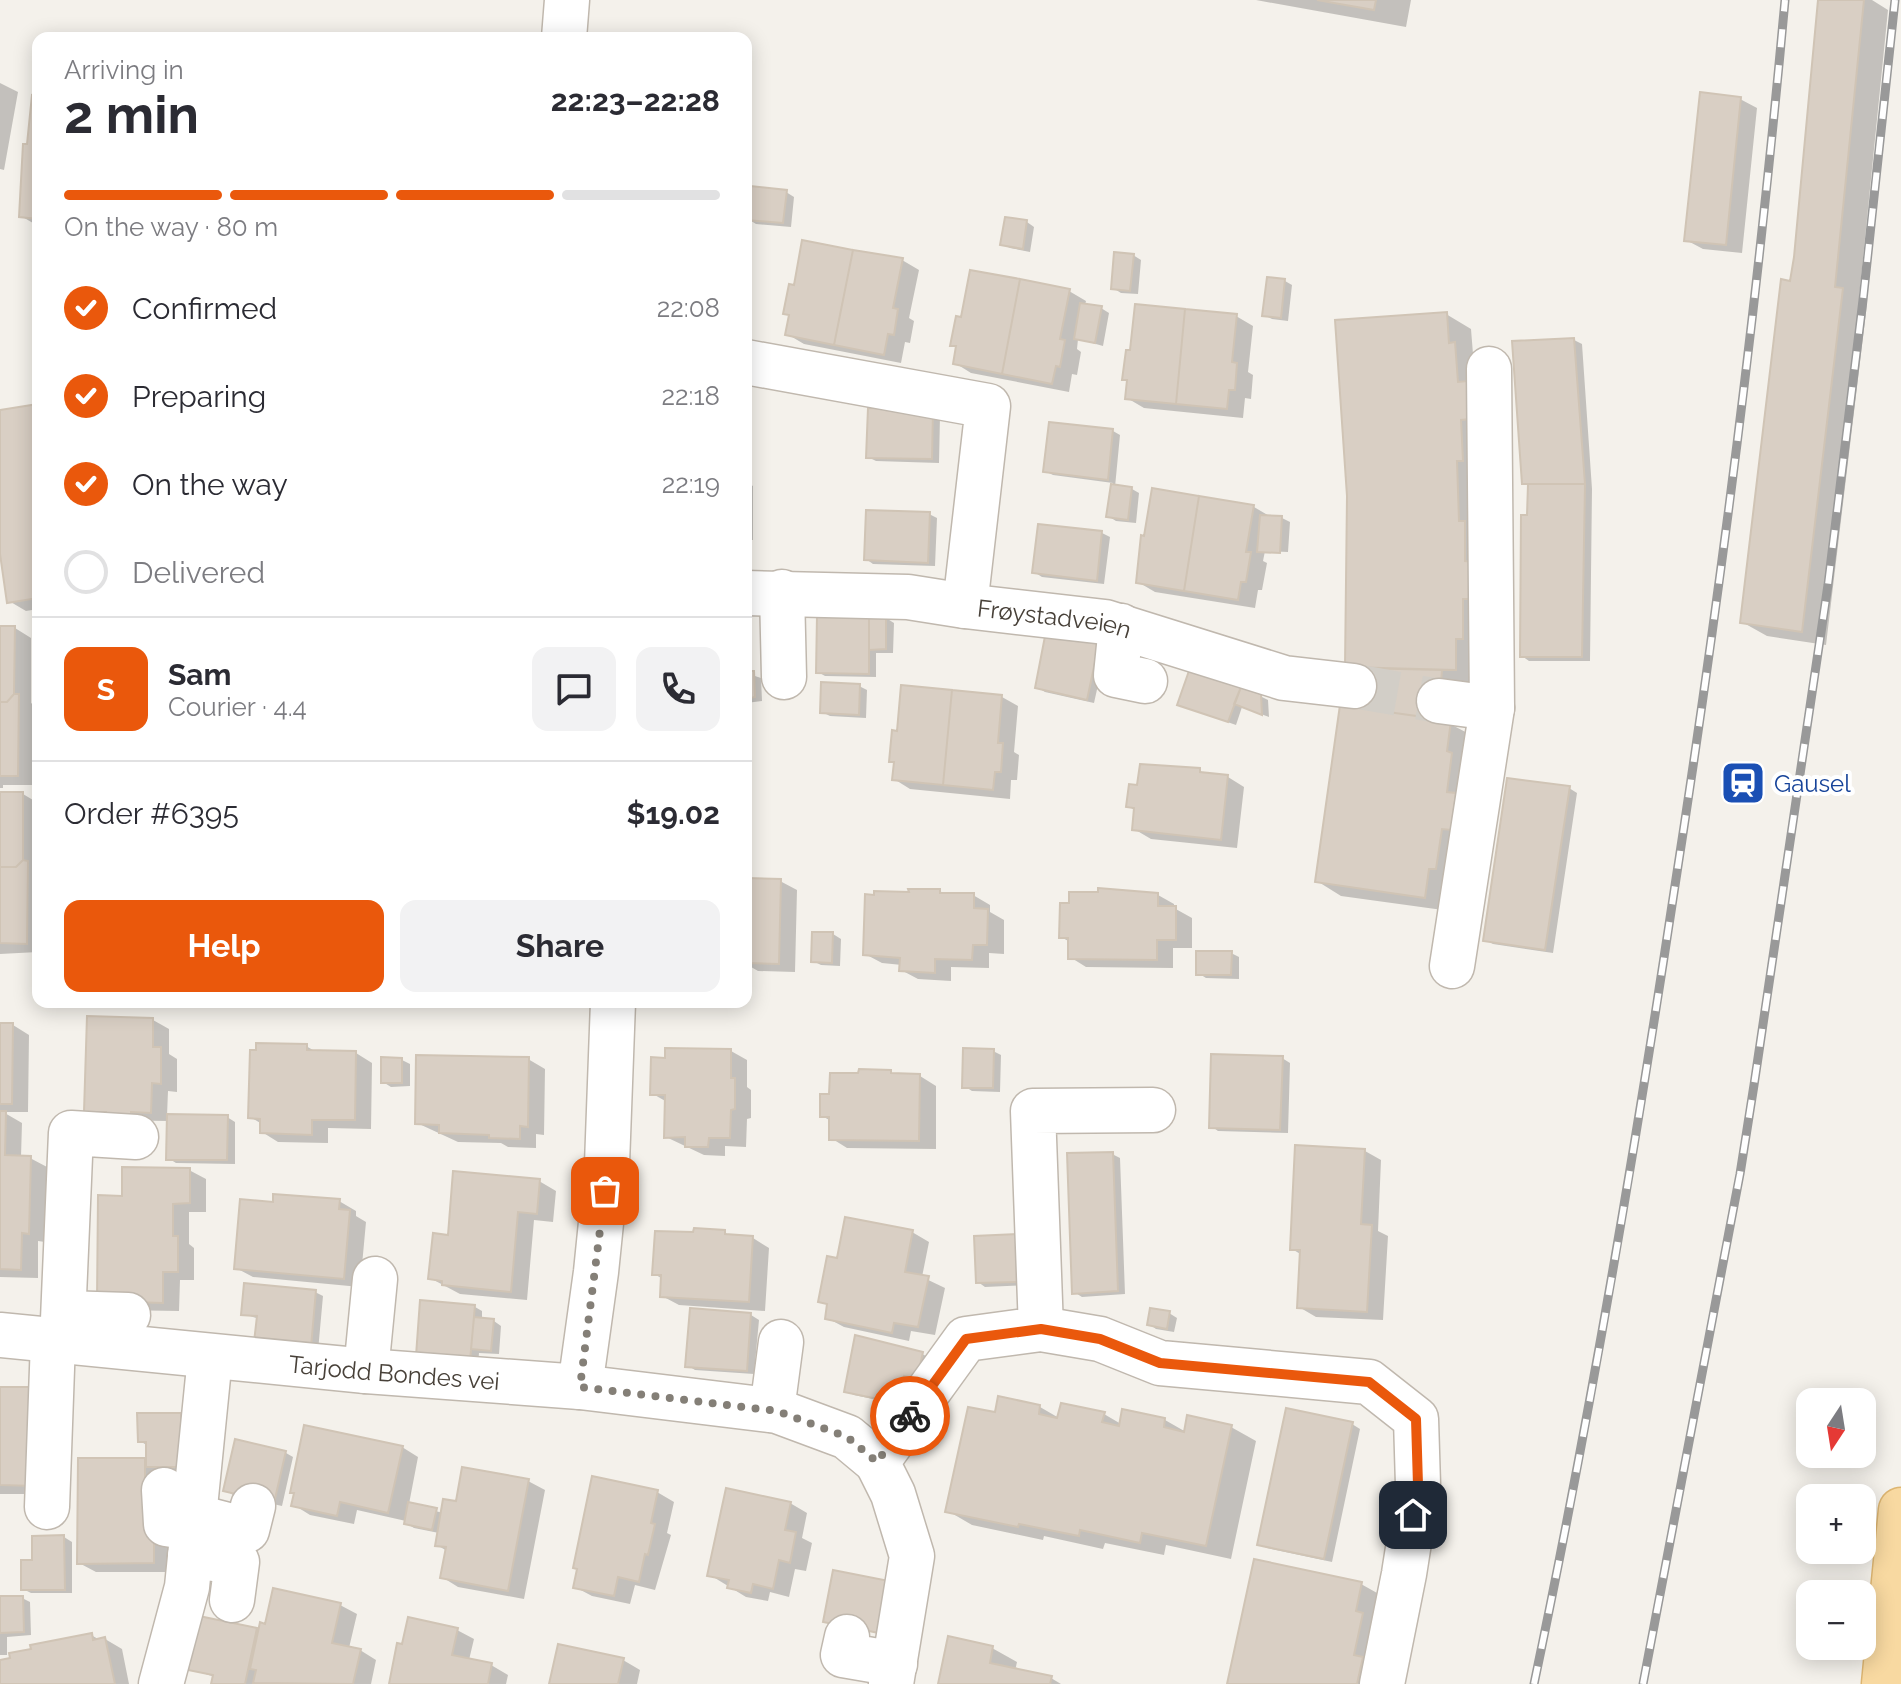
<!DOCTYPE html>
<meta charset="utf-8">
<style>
body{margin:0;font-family:Raleway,sans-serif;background:#f2f2f3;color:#2b2b33;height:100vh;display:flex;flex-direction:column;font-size:30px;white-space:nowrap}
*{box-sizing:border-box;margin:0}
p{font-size:26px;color:#7c7c81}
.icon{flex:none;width:44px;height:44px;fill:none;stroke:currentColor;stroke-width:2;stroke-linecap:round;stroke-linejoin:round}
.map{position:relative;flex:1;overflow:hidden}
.panel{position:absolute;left:32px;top:32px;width:720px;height:976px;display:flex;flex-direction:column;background:#fff;border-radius:16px;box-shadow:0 4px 20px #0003}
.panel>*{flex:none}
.needle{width:52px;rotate:192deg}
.controls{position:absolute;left:1796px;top:1388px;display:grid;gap:16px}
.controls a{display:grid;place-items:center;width:80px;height:80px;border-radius:16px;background:#fff;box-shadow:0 4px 20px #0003;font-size:40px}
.pin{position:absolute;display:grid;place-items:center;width:68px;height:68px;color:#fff;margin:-34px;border-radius:16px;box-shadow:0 4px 12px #0006}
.courier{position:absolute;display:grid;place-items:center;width:80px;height:80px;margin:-40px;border:6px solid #ea580c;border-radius:50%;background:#fff;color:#222;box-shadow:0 2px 10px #0007}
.head em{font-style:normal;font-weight:700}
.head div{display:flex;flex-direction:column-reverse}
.head{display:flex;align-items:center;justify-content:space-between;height:136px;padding:0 32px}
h1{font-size:52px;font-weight:700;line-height:60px}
.bar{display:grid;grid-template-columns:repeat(4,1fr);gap:12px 8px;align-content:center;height:96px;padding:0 32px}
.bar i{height:10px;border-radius:6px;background:#e1e1e2}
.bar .on{background:#ea580c}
.bar p{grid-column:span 4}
.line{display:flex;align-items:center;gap:20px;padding:0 32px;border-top:2px solid #e1e1e2}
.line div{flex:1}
.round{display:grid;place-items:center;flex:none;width:84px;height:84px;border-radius:16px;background:#f2f2f3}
ol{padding:0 32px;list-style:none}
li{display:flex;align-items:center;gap:24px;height:88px}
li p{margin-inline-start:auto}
li .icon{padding:8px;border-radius:50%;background:#ea580c;color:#fff;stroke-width:4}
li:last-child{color:#7c7c81}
li i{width:44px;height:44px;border:4px solid #e1e1e2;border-radius:50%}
.button{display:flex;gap:16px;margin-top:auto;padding:16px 32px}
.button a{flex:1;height:92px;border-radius:16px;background:#ea580c;color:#fff;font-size:32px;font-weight:700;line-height:92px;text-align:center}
.button a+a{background:#f2f2f3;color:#2b2b33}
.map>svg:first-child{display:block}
.shadow{fill:#0003}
.building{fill:#d9cfc4;stroke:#d0c4b5;stroke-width:2}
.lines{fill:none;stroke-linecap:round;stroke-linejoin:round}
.minor-tunnel{stroke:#d2cec7;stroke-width:44;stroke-dasharray:44 22;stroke-linecap:butt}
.minor-casing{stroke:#c0b8ae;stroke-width:47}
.major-casing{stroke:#ddb571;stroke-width:47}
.minor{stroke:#fff;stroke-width:44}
.major{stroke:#f8d9a1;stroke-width:44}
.rail-casing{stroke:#999;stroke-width:9}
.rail{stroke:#fff;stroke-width:6;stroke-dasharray:18;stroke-linecap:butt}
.done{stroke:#847f77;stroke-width:8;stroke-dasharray:0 14.4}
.route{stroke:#ea580c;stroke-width:10}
.labels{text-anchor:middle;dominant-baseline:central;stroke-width:8;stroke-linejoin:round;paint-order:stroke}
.street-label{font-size:24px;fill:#484139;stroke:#fff}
.transit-label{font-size:24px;fill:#164399;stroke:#fff;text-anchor:start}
</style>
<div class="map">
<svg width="1901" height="1684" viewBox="0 0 1901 1684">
<rect width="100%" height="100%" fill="#f4f1eb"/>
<path class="shadow" d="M1256 0H1411L1406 27Z
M1820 0H1872L1888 10 1859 298 1867 304 1826 645 1767 636 1742 622 1792 284Z
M0 83 18 92 4 170 0 169Z
M38 98V226L21 216 28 146Z
M1740 99 1757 108 1742 253 1703 249 1686 240Z
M786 192 794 197 791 227 756 224 748 219Z
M1007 219 1027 222 1034 227 1030 252 1010 248 1002 244Z
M1133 255 1141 260 1138 294 1121 293 1113 288Z
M902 260 919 270 909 318 914 321 910 343 905 342 901 363 804 344 787 334 791 316 785 313Z
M1285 281 1292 285 1288 321 1272 319 1264 315Z
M1069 291 1086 301 1085 305 1101 308 1109 313 1103 346 1078 339 1077 349 1081 352 1077 375 1072 374 1069 392 971 373 955 363 958 348 952 345Z
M1446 314 1471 329 1473 354 1480 358V683H1458L1454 726 1475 737 1450 911 1341 896 1317 881 1354 706Z
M1236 316 1253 326 1248 372 1253 375 1251 399 1245 398 1243 418 1144 408 1127 398 1129 381 1124 379Z
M1574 340 1582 344 1592 489 1590 661H1529L1522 656 1529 517 1530 486 1524 482Z
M38 406V609L26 611 9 601 0 548V412Z
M870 410 940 416 939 463 876 461 868 457Z
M1113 431 1120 435 1115 487 1132 489 1139 493 1136 523 1116 521 1108 516 1113 483 1053 475 1045 471Z
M746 482 753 486V540H746Z
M1254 507 1271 517 1282 518 1290 522 1288 552 1265 551 1263 561 1267 563 1262 590H1258L1255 608 1155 592 1138 582Z
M929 514 937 518 935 566 873 564 866 559Z
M1102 533 1110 537 1104 584 1042 577 1034 572Z
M886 618 894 623 893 653H876V677L825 676 818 672Z
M0 628H15L31 638V703L35 706 34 785H3V788H0Z
M1106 649 1094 703 1045 692 1037 687Z
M746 673 761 678 762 701 746 703Z
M859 686 867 690 866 718 830 716 822 712Z
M1260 696 1268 700 1269 717 1242 707 1236 725 1187 708Z
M1002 697 1018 706 1014 752 1019 755 1017 780H1011L1010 799 910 789 894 779 896 763 891 761Z
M1199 770 1207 775 1228 777 1244 787 1237 848 1151 839 1134 829 1136 811 1128 806 1139 787Z
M1569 788 1577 793 1553 953 1493 944 1486 940Z
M0 794H23L38 803V952L0 954Z
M746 880 780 881 797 890 795 972 758 971 746 964Z
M940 891 946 895H973L990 905V912L1004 920V954L989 953V968L951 967V981L918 979 901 970 902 965 882 963 865 954 911 894Z
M1158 895 1174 904V908L1192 918V948H1173V968L1086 967 1070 957V942L1061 937Z
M833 934 841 939 840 966 821 965 813 961Z
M1231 953 1239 957V979L1206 978 1198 973Z
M153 1020 169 1029V1054L177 1059V1092L168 1091 167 1116 227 1117 235 1122V1164L176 1163 168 1158V1121L102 1120 86 1111Z
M0 1025H13L29 1035 28 1112H3L22 1123 21 1157 30 1158 47 1167 45 1242 38 1241V1278L0 1277Z
M306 1046 318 1053H356L372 1063 371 1129 328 1128V1143L278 1142 262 1132V1124L250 1117Z
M731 1051 747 1060V1087L751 1090V1118L747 1119 746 1147 725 1146V1156L704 1155 666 1137 667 1102 653 1094Z
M993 1051 1001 1055 1000 1092 972 1091 964 1086Z
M1282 1058 1290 1063 1288 1133 1218 1131 1211 1126Z
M528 1059 545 1069 544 1135 536 1134V1148L508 1147 501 1143 458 1142 417 1123Z
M402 1060 410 1064V1086L391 1087 383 1082Z
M890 1072 897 1076H920L936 1086V1149L847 1148 831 1138V1121L822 1116 831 1096Z
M1365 1151 1381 1160 1378 1231 1388 1236 1383 1320 1316 1317 1299 1307 1302 1255 1292 1249Z
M1112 1154 1120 1158 1125 1294 1082 1297 1074 1292Z
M189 1170 206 1179V1212H189V1244L194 1248V1280H180L179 1311 116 1310 124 1198Z
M539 1181 556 1191 553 1222 534 1220 527 1300 460 1294 430 1278 449 1237Z
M339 1201 356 1211V1216L366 1222 360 1287 253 1277 236 1268 275 1204Z
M724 1232 732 1237 753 1238 769 1248 765 1311 679 1305 662 1296 663 1279 654 1274Z
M912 1232 929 1242 922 1277 945 1288 935 1335 911 1331 909 1341 844 1327 827 1318 829 1306 820 1301 838 1260Z
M976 1238 1027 1285 985 1287 978 1282Z
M315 1292 323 1296 318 1351 259 1319 244 1314Z
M475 1307 482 1311V1320L494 1321 501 1326 499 1354 479 1353 478 1364 426 1359Z
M692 1310 751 1315 759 1320 754 1374 695 1370 687 1365Z
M1169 1313 1177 1318 1174 1332 1156 1329 1149 1324Z
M922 1354 930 1358 906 1406 854 1395 846 1391Z
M0 1389 51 1494H0Z
M1040 1407 1059 1418 1104 1414 1121 1424 1165 1420 1186 1432 1231 1427 1256 1441 1231 1559 1166 1545 1164 1555 1105 1543 1103 1549 1044 1536 1043 1540 972 1525 948 1511 996 1415Z
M180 1414 188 1419V1470H161L170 1525V1572H96L79 1563 144 1460 148 1462V1446L140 1441Z
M1352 1424 1360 1429 1332 1562 1267 1548 1259 1544Z
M236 1442 286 1453 293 1457 282 1506 233 1495 225 1490Z
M402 1447 418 1457 409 1504 443 1513 458 1504 528 1481 545 1490 524 1599 458 1587 442 1577 447 1551 437 1545 439 1533 414 1528 406 1523V1521L357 1510 354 1524 310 1515 294 1505Z
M657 1492 674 1502 667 1533 671 1535 655 1590 635 1585 630 1604 592 1596 575 1587Z
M790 1503 807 1513 802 1538 812 1543 806 1571 795 1569 789 1597 770 1592 768 1601 746 1597 710 1575Z
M64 1537 72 1542V1593H31L23 1589 34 1562Z
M1361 1584 1386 1598 1384 1684H1229Z
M0 1598H22L30 1602 31 1635 7 1637V1655H0Z
M340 1605 357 1614 349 1648 360 1650 376 1660 371 1684H258L254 1682V1684H213L215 1677 190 1669 256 1630 260 1633Z
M457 1630 474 1639 469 1660 491 1665 508 1675 506 1684H391Z
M91 1635 100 1640 105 1639 122 1649 129 1684H1L0 1674Z
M992 1648 1017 1662 1015 1671 1051 1678 1061 1684H940Z
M623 1660 640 1670 637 1684H551Z"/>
<path class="building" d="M1317 0H1376L1374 10Z
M1818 0H1864L1835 287 1843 288 1802 632 1740 623 1781 279 1790 281 1794 257Z
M1700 92 1741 97 1726 245 1684 241Z
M32 95 38 96V219L19 217 23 144H27Z
M750 186 787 190 783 223 746 220Z
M1005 217 1027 220 1023 249 1000 245Z
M802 240 853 250 834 345 785 335 789 315 783 314 789 284 794 285Z
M853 250 903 258 893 308 898 309 894 335 888 334 884 355 834 345Z
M1114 252 1134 254 1130 291 1111 289Z
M970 270 1020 279 1002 374 953 364 956 346H950L956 316 961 317Z
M1267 277 1285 279 1281 318 1262 316Z
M1020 279 1070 289 1060 339 1065 340 1060 367 1056 366 1052 384 1002 374Z
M1080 303 1102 306 1095 343 1074 339Z
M1135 304 1185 309 1176 404 1125 399 1127 380H1122L1126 350H1130Z
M1185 309 1237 314 1232 362 1237 363 1235 390H1229L1227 409 1176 404Z
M1447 312 1449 343 1455 342 1458 382 1468 381 1471 419 1461 420 1463 461H1457L1459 521H1465V561L1475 562 1474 599H1463V639H1456V670L1345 667 1347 496 1335 320Z
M1574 338 1585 484H1522L1512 341Z
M38 404V598L7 603 0 554V410Z
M868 408 933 409 932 459 866 458Z
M1049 422 1113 429 1108 480 1043 472Z
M1111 484 1132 487 1128 520 1106 517Z
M1528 484H1585L1582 657H1520L1521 515H1527Z
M1152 488 1199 496 1184 591 1136 583 1141 535 1144 536Z
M1199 496 1254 505 1246 552H1251L1246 582H1241L1238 600 1184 591Z
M866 510 930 512 928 563 864 560Z
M1260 515 1282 516 1280 553 1257 552Z
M1038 524 1102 531 1097 581 1032 573Z
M817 616H869V674L816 673Z
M869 616H886V649L869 650Z
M0 626H15L14 694 7 702H0Z
M1046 631 1099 643 1087 700 1035 688Z
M1190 668 1241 687 1228 722 1177 705Z
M1357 668 1442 670 1438 719 1352 707Z
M746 671H754L755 697 746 699Z
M821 682 860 684 859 715 820 713Z
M901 685 952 690 943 785 892 780 894 762H889L892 730 897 731Z
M1241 687 1261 694 1262 715 1234 704Z
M952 690 1002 695 998 743H1003L1001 772H995L993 790 943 785Z
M14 694H19L18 776H0V702H7Z
M1340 705 1451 721 1447 751 1452 753 1447 792 1456 793 1451 830 1442 829 1436 869H1429L1425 898 1315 882Z
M1140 764 1200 768V772L1228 775 1221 840 1132 830 1134 808 1126 807 1129 784 1137 785Z
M1507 778 1570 786 1545 950 1483 941Z
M0 792H23V860L16 867H0Z
M23 860 28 861 27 944 0 943V867H16Z
M746 878 781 879 779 964 746 963Z
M1098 888 1158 893V906H1176V940H1157V960L1068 959V938H1059L1060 903H1069V892H1098Z
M908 889H940V893H974V908L988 909 987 945H973L972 960 935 959V973L899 971 900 958 863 955 865 894 874 895V891L909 892Z
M812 932H833L832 963 811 962Z
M1196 951H1232L1231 975H1196Z
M87 1016 153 1018V1047H161V1084L152 1083 151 1113 131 1112V1121L106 1120V1112H84Z
M0 1023H13L12 1104H0Z
M256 1043 307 1044V1050L356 1051 355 1120H312V1135L260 1133V1119L248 1118 250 1050H256Z
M665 1048 731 1049V1078H735V1109L731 1110 730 1138H709L708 1147H685V1137L664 1138 665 1095H650L651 1057 665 1058Z
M963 1048 994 1049 993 1088H962Z
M1211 1054 1283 1056 1280 1130 1209 1128Z
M416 1055 529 1057 528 1127 520 1126V1139L489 1138V1135L439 1133V1125L415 1124Z
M381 1057 402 1058V1083H381Z
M859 1069 891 1070V1073L920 1074 919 1141 829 1140V1117H820V1094H829L830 1073H858Z
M0 1111H6L5 1155 31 1156 29 1234 22 1233 21 1270 0 1269Z
M167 1114 228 1115 227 1160H166Z
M1295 1145 1365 1149 1361 1224 1372 1225 1367 1312 1297 1308 1300 1250H1290Z
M1113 1152 1118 1291 1072 1294 1067 1153Z
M122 1167 190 1168V1203L173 1204V1236H178V1272H163V1303L97 1301 98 1195 122 1196Z
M453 1171 540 1179 537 1214 518 1212 511 1292 442 1285V1281L428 1279 433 1233 448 1235Z
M273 1194 340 1199 339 1209 350 1210 344 1279 234 1269 240 1199 273 1202Z
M845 1217 913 1230 905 1272 929 1276 918 1327 894 1323 892 1333 825 1319 827 1304 818 1302 827 1256 837 1258Z
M694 1228 725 1230V1234L753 1236 749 1302 660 1297 661 1275H652L655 1231 693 1232Z
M1018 1234 1020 1282 976 1283 974 1236Z
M244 1283 316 1290 311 1347 254 1342 257 1316 241 1315Z
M420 1300 475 1305 470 1361 416 1356Z
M690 1308 751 1313 747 1371 685 1367Z
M1150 1308 1170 1311 1167 1329 1147 1325Z
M474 1317 494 1319 491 1351 471 1349Z
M855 1335 923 1352 917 1379 904 1376 898 1403 844 1392Z
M0 1387H36L35 1486 0 1485Z
M998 1396 1040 1405 1039 1414 1057 1418 1061 1403 1105 1412 1102 1422 1119 1426 1122 1409 1165 1418 1164 1427 1184 1432 1187 1415 1232 1425 1206 1546 1142 1533 1140 1543 1080 1530 1079 1536 1019 1524 1018 1527 945 1512 968 1407 995 1412Z
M1286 1408 1353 1422 1324 1559 1257 1545Z
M137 1413H181V1467H146V1442H138Z
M304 1425 403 1446 388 1513 340 1502 337 1516 291 1506 294 1493H290Z
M235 1439 286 1451 274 1503 223 1491Z
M78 1458H145V1513H154V1563L77 1564Z
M462 1467 529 1479 508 1591 440 1578 446 1547 435 1546 443 1499 456 1501Z
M592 1476 658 1490 651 1523 655 1524 648 1555 645 1554 639 1582 618 1577 614 1596 573 1588 577 1569 573 1568Z
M726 1488 791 1502 785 1530 796 1532 790 1563 779 1560 773 1589 753 1584 751 1593 727 1588 729 1580 707 1576Z
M408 1502 437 1508 432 1530 404 1524Z
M64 1535 65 1590H21V1560H32V1536Z
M1254 1559 1362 1582 1356 1611 1363 1613 1354 1655 1363 1657 1357 1684H1227Z
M833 1570 889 1581 879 1633 823 1622Z
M273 1588 341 1603 332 1643 361 1649 353 1684 253 1683 256 1670 250 1669 260 1622 265 1624Z
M0 1596H23L24 1632 0 1633Z
M199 1616 257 1628 245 1684H211L213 1675 188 1670Z
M408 1617 458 1628 452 1655 492 1663 488 1684H389L397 1643 402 1644Z
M92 1633 93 1640 105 1637 115 1684H0V1660L10 1658 9 1653 31 1649 30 1645Z
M948 1636 993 1646 990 1663 1052 1676 1050 1684H938Z
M558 1644 624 1658 618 1684H549Z"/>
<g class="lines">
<path class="minor-tunnel" d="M1354 686 1439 701"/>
<g class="minor-casing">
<g id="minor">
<path d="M564 38 567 0"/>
<path d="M746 362 988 406 965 606"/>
<path d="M782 592 784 677"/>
<path id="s1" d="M746 593 908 597 965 606 1105 622 1284 678 1354 686"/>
<path d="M1121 626 1116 675 1145 681"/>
<path d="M1439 701 1492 708"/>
<path d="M1452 966 1492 708 1489 369"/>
<path d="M613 1002 607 1164 596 1272 580 1387 777 1411 847 1437 877 1462"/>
<path d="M64 1313 128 1315"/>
<path d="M1041 1329 1033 1111 1153 1110"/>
<path id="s2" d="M0 1335 366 1371 580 1387"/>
<path d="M62 1343 71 1133 136 1137"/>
<path d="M366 1371 375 1279"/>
<path d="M772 1410 781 1342"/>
<path d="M164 1490 166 1524 192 1528"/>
<path d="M47 1507 53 1341"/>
<path d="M193 1516 247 1530 253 1506"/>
<path d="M190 1556 237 1562 232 1600"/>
<path d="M847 1637 843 1655 895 1664"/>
<path d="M161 1684 187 1587 210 1357"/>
<path d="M891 1684 912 1556 893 1494 877 1462 966 1339 1041 1329 1100 1339 1160 1363 1369 1382 1416 1419 1418 1485 1404 1574 1382 1684"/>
</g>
</g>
<g class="major-casing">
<path id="major" d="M1884 1684 1901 1510"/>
</g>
<use href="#minor" class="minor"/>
<use href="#major" class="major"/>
<g class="rail-casing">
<path id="rail" d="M1534 1684C1589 1422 1634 1157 1674 892 1720 596 1758 299 1785 0
M1643 1684 1740 1174 1754 1085 1828 585 1863 300 1895 0"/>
</g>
<use href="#rail" class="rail"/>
</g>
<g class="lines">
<path class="done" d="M605 1191 580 1387 777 1411 847 1437 877 1462 910 1416"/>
<path class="route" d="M910 1416 966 1339 1041 1329 1100 1339 1160 1363 1369 1382 1416 1419 1418 1485 1413 1515"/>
</g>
<defs>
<g id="station-square" transform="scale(2.3)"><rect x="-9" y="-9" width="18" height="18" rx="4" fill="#1a4fb4" stroke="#fff"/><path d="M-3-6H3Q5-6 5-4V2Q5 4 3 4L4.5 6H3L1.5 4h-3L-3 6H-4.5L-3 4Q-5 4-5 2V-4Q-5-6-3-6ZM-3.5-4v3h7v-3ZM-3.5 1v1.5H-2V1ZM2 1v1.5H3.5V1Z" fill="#fff"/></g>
</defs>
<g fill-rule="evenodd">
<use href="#station-square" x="1743" y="783"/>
</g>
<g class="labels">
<g class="street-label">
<text stroke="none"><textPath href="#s1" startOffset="310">Frøystadveien</textPath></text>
<text stroke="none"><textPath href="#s2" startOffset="396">Tarjodd Bondes vei</textPath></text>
</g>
<g class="transit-label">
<text x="1774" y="783">Gausel</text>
</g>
</g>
</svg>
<div class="controls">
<a><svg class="needle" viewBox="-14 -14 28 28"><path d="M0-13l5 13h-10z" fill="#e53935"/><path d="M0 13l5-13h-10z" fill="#7c7c81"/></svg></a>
<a>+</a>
<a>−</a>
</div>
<div class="pin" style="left:605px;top:1191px;background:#ea580c"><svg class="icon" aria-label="bag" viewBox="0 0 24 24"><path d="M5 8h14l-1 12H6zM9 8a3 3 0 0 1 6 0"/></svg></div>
<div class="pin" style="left:1413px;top:1515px;background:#1f2937"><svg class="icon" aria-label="home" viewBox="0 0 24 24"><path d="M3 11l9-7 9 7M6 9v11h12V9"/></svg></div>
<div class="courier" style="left:910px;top:1416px"><svg class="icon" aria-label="bike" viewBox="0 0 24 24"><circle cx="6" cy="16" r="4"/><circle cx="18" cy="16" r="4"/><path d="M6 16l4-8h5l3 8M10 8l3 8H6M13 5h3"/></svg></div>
<section class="panel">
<div class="head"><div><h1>2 min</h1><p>Arriving in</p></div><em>22:23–22:28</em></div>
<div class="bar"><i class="on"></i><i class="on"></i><i class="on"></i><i></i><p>On the way · 80 m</p></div>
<ol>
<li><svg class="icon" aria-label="check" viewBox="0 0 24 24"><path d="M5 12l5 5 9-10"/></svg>Confirmed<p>22:08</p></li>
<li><svg class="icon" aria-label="check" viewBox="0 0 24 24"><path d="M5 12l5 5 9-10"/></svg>Preparing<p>22:18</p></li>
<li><svg class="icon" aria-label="check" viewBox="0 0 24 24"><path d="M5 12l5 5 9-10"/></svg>On the way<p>22:19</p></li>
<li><i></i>Delivered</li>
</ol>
<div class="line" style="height:144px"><b class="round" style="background:#ea580c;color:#fff">S</b><div><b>Sam</b><p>Courier · 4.4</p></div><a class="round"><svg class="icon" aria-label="chat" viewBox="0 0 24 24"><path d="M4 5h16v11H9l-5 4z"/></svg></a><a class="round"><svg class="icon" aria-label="phone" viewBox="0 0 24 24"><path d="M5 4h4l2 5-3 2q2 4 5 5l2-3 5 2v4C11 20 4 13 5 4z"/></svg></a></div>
<div class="line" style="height:104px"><div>Order #6395</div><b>$19.02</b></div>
<div class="button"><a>Help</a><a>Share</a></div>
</section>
</div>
